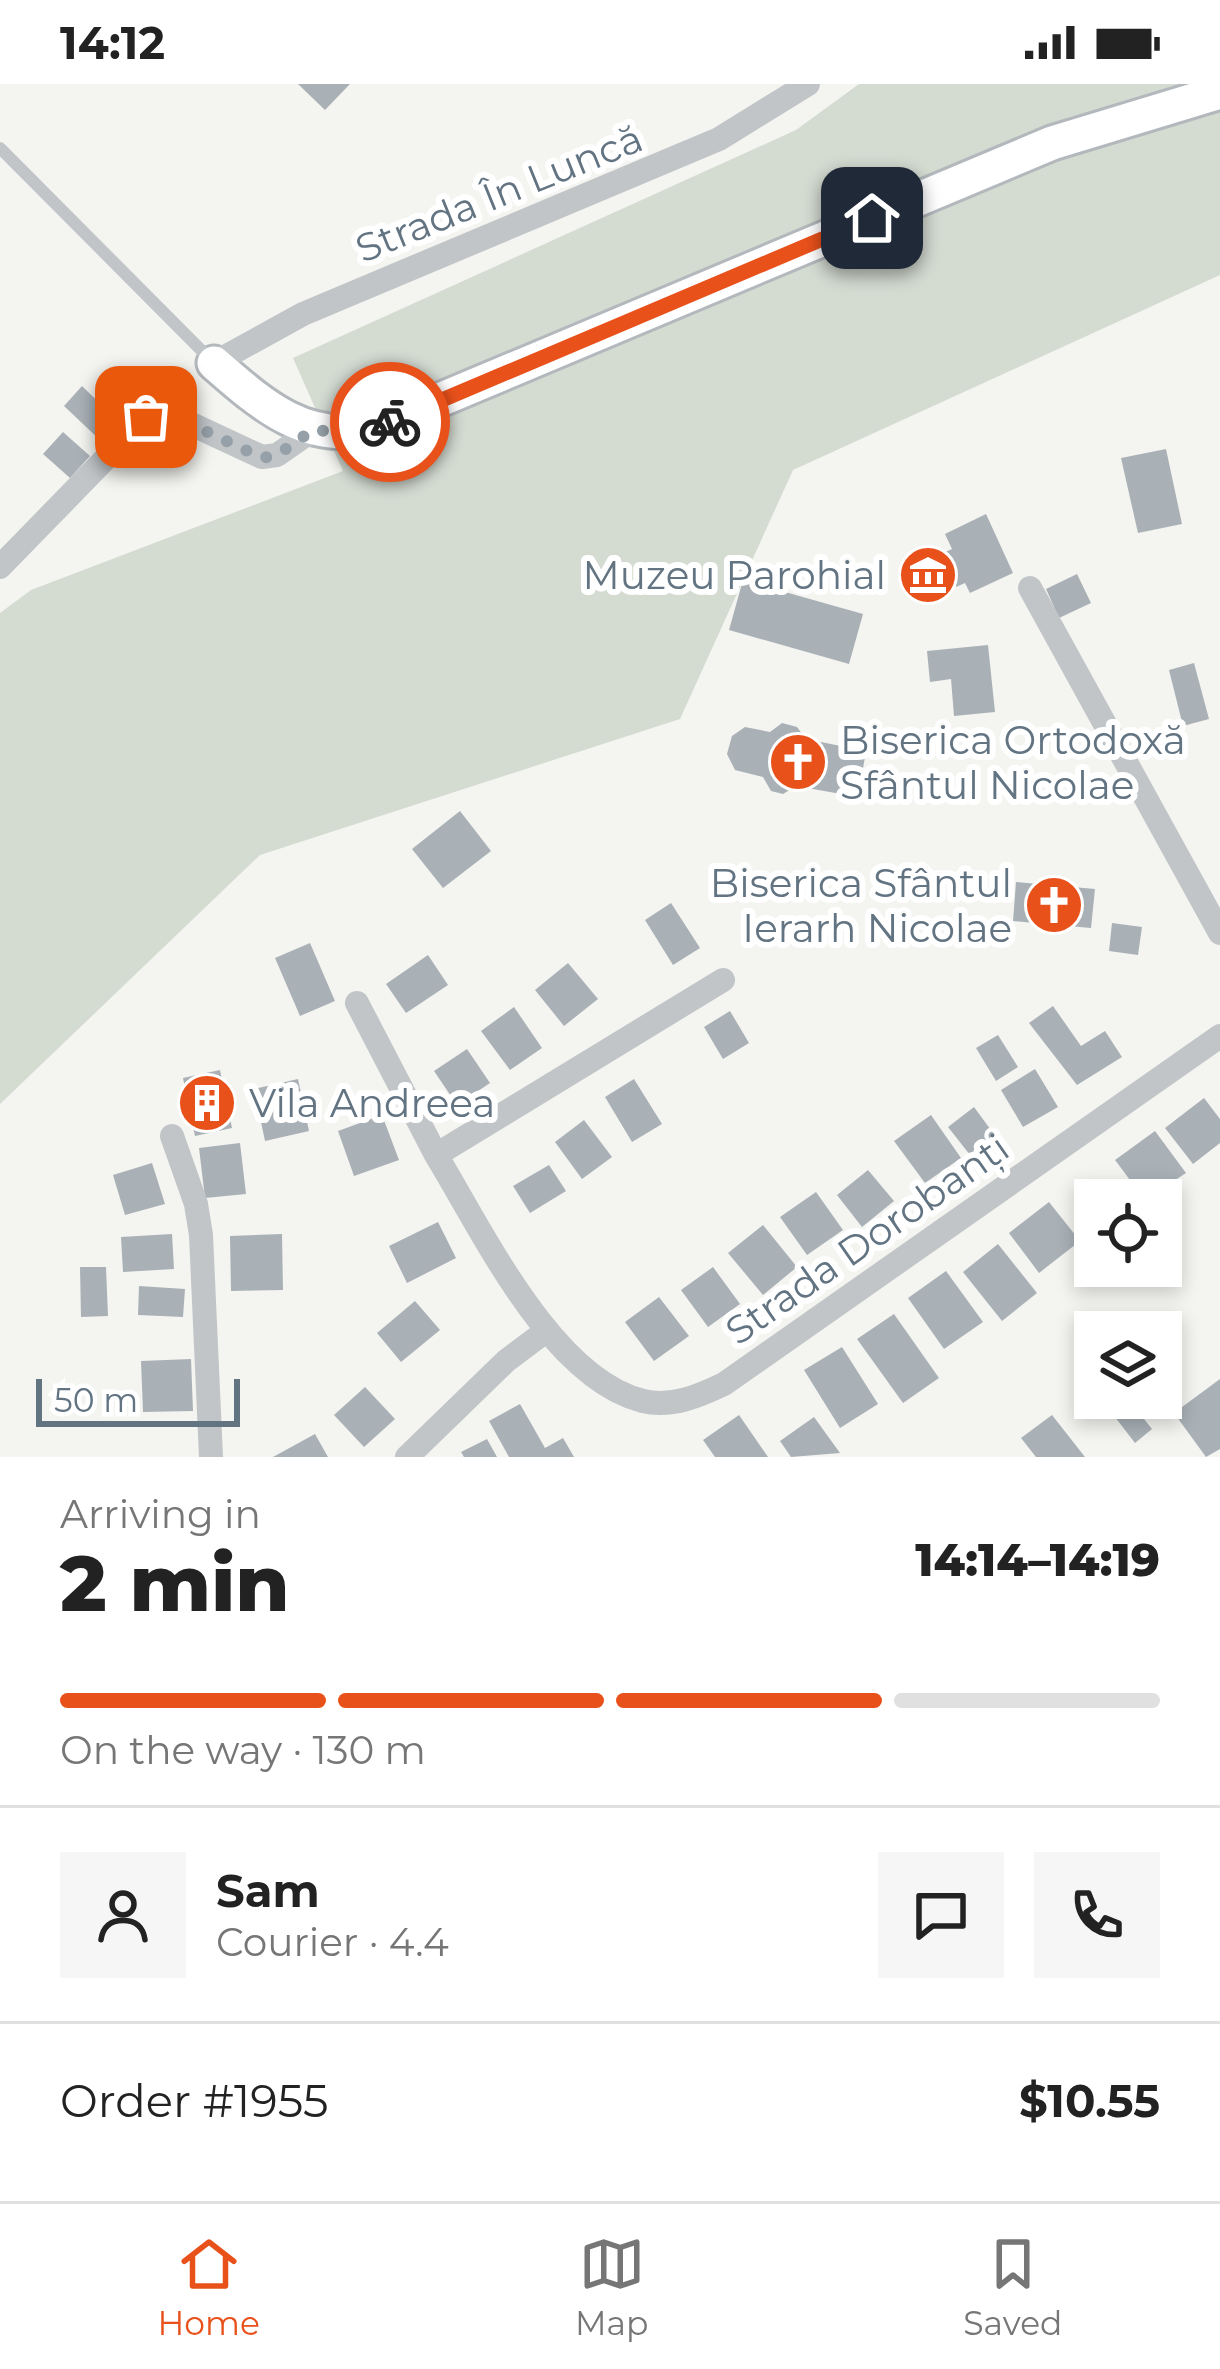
<!DOCTYPE html>
<meta charset="utf-8">
<style>
body{margin:0;font-family:Montserrat,sans-serif;background:#f6f6f6;color:#222;height:100vh;display:flex;flex-direction:column;font-size:45px;white-space:nowrap}
*{box-sizing:border-box;margin:0}
p{font-size:39px;color:#767676}
.icon{flex:none;width:66px;height:66px;fill:none;stroke:currentColor;stroke-width:2;stroke-linecap:round;stroke-linejoin:round}
.map{position:relative;height:1373px;overflow:hidden}
.side{display:flex;flex-direction:column;background:#fff;flex:1}
.side>*{flex:none}
.tools{position:absolute;left:1074px;top:1095px;display:grid;gap:24px}
.tools a{display:grid;place-items:center;width:108px;height:108px;border-radius:0px;background:#fff;box-shadow:0 6px 18px #0003;font-size:60px}
.scale{position:absolute;left:36px;bottom:30px;width:204px;box-sizing:border-box;padding-left:12px;border:6px solid #627382;border-top:0;font-size:33px;line-height:42px;white-space:nowrap;color:#627382;-webkit-text-stroke:9px #fff;paint-order:stroke}
.pin{position:absolute;display:grid;place-items:center;width:102px;height:102px;color:#fff;margin:-51px;border-radius:24px;box-shadow:0 6px 18px #0006}
.courier{position:absolute;display:grid;place-items:center;width:120px;height:120px;margin:-60px;border:9px solid #e9511b;border-radius:50%;background:#fff;color:#222;box-shadow:0 3px 15px #0007}
.overview em{font-style:normal;font-weight:800}
.overview div{display:flex;flex-direction:column-reverse}
.overview{display:flex;align-items:center;justify-content:space-between;height:204px;padding:0 60px}
h1{font-size:78px;font-weight:800;line-height:90px}
.bar{display:grid;grid-template-columns:repeat(4,1fr);gap:18px 12px;align-content:center;height:144px;padding:0 60px}
.bar i{height:15px;border-radius:9px;background:#e0e0e0}
.bar .current{background:#e9511b}
.bar p{grid-column:span 4}
.line{display:flex;align-items:center;gap:30px;padding:0 60px;border-top:3px solid #e0e0e0}
.line div{flex:1}
.round{display:grid;place-items:center;flex:none;width:126px;height:126px;border-radius:0px;background:#f6f6f6}
.status{display:flex;justify-content:space-between;align-items:center;height:84px;padding:0 60px;background:#fff;direction:ltr}
.status svg{height:33px;fill:currentColor}
.menu{display:flex;justify-content:space-around;align-items:center;height:168px;border-top:3px solid #e0e0e0;background:#fff;font-size:33px;color:#767676}
.menu a{display:grid;justify-items:center;gap:6px}
.menu .current{color:#e9511b}
.map>svg:first-child{display:block}
.green{fill:#d4dbd1}
.building{fill:#a9b1b7}
.lines{fill:none;stroke-linecap:round;stroke-linejoin:round}
.secondary-casing{stroke:#b3b8bd;stroke-width:39}
.lane{stroke:#c1c5c8;stroke-width:12}
.street{stroke:#c1c5c8;stroke-width:24}
.secondary{stroke:#fff;stroke-width:33}
.done{stroke:#95a0a8;stroke-width:12;stroke-dasharray:0 21.6}
.route{stroke:#e9511b;stroke-width:15}
.labels{text-anchor:middle;dominant-baseline:central;stroke-width:12;stroke-linejoin:round;paint-order:stroke}
.street-label{font-size:39px;fill:#627382;stroke:#fff}
.poi-label{font-size:39px;fill:#627382;stroke:#fff;text-anchor:end}
</style>
<div class="status"><b>14:12</b><svg viewBox="0 0 49 12"><path d="M0 12V9h3v3zM5 12V6h3v6zM10 12V3h3v9zM15 12V0h3v12zM26 1h20v11H26zM47 4h2v5h-2z"/></svg></div>
<div class="map">
<svg width="1220" height="1373" viewBox="0 0 1220 1373">
<rect width="100%" height="100%" fill="#f4f4f0"/>
<path class="green" d="M859 0H1220V191L793 386 680 635 260 771 0 1020V529L31 506 343 387 293 274 796 46Z"/>
<path class="building" d="M298 0H350L325 26Z
M126 300 141 319 123 334 107 317Z
M82 302 119 338 101 357 64 322Z
M63 348 90 372 70 394 43 370Z
M1166 365 1182 440 1138 449 1121 374Z
M986 430 1013 489 970 509 965 499 956 503 952 494 920 509 909 484 952 465 945 450Z
M1077 490 1091 519 1059 534 1046 505Z
M743 496 863 530 849 580 729 546Z
M988 561 995 628 954 632 951 595 930 598 927 567Z
M1194 579 1209 635 1183 642 1169 586Z
M782 639 797 643 806 655 866 667 858 713 796 702 783 710 771 707 763 693 735 686 727 670 732 652 745 643 770 648Z
M460 727 491 767 443 804 412 765Z
M1016 798 1095 805 1091 844 1013 837Z
M671 819 700 864 673 881 645 836Z
M1112 839 1142 843 1138 871 1109 867Z
M310 859 335 917 300 932 275 874Z
M428 871 448 901 406 929 386 900Z
M568 879 598 915 564 942 535 906Z
M1053 922 1081 962 1105 947 1122 973 1077 1001 1029 939Z
M514 923 542 964 510 986 481 947Z
M730 927 749 959 723 975 704 943Z
M998 951 1018 983 996 997 976 964Z
M467 965 490 999 457 1021 434 987Z
M1035 985 1058 1023 1023 1043 1001 1006Z
M220 986 232 1044 195 1052 183 994Z
M298 995 309 1047 265 1057 254 1005Z
M634 995 662 1040 632 1058 605 1013Z
M1204 1014 1220 1035V1059L1193 1080 1165 1044Z
M974 1023 999 1057 974 1076 948 1043Z
M382 1031 399 1076 354 1092 338 1047Z
M931 1031 961 1074 925 1099 894 1057Z
M584 1036 612 1073 582 1095 555 1058Z
M1155 1047 1186 1089 1145 1116 1115 1076Z
M240 1059 246 1110 205 1114 199 1064Z
M152 1079 165 1120 125 1131 113 1091Z
M549 1081 566 1107 530 1129 513 1102Z
M868 1086 894 1117 862 1143 837 1111Z
M816 1108 843 1146 807 1171 780 1133Z
M1049 1118 1080 1157 1039 1189 1009 1149Z
M438 1138 456 1174 407 1199 389 1162Z
M763 1141 797 1183 763 1211 728 1169Z
M172 1150 174 1185 123 1188 121 1153Z
M282 1150 283 1206 231 1207 230 1152Z
M998 1160 1037 1209 1002 1237 963 1188Z
M80 1183H106L108 1232 81 1233Z
M713 1183 740 1220 708 1243 681 1206Z
M946 1187 983 1238 944 1265 908 1214Z
M139 1202 185 1205 183 1233 138 1231Z
M659 1213 689 1252 654 1277 625 1238Z
M415 1217 440 1246 401 1278 377 1249Z
M894 1230 939 1294 903 1319 857 1255Z
M842 1263 878 1320 840 1344 804 1286Z
M191 1275 193 1327 143 1328 141 1277Z
M1220 1295V1365L1206 1373 1174 1329Z
M365 1303 395 1335 364 1363 334 1331Z
M520 1320 545 1364 563 1354 574 1373H509L489 1337Z
M1132 1320 1152 1345 1135 1359 1115 1333Z
M739 1331 768 1373H715L703 1356Z
M1052 1331 1085 1373H1036L1021 1354Z
M814 1333 840 1369 791 1373 780 1357Z
M315 1350 328 1373H273Z
M487 1355 497 1373H464L461 1368Z"/>
<g class="lines">
<g class="secondary-casing">
<path id="secondary" d="M214 279C261 320 306 361 373 344L1052 59 1220 8"/>
</g>
<path class="lane" d="M0 64 211 276"/>
<path class="street" d="M214 279 303 230 719 55 808 0
M0 483 146 333H176L262 373 277 371 313 346
M1030 504 1220 849
M723 896 436 1071C482 1146 551 1294 643 1317 671 1324 699 1312 724 1300L1220 952
M357 919 436 1071
M172 1052 196 1120 201 1151 211 1373
M407 1373 506 1277 546 1247"/>
<use href="#secondary" class="secondary"/>
</g>
<g class="lines">
<path class="done" d="M146 333H176L262 374 277 371 313 346 354 349 390 338"/>
<path class="route" d="M390 338 872 134"/>
</g>
<defs>
<g id="museum-disc" transform="scale(3)"><circle r="9.5" fill="#e9511b" stroke="#fff"/><path d="M0-6L6-3V-2H-6V-3ZM-5-1h2V3h-2ZM-1-1h2V3h-2ZM3-1h2V3H3ZM-6 4H6V6H-6Z" fill="#fff"/></g>
<g id="church-disc" transform="scale(3)"><circle r="9.5" fill="#e9511b" stroke="#fff"/><path d="M-1.2-6h2.4v3.5h3.3v2.4h-3.3V6h-2.4V-.1h-3.3v-2.4h3.3Z" fill="#fff"/></g>
<g id="building-disc" transform="scale(3)"><circle r="9.5" fill="#e9511b" stroke="#fff"/><path d="M-4-6H4V6H1V3H-1V6H-4ZM-2.5-4.3h1.7v1.8h-1.7ZM.8-4.3h1.7v1.8H.8ZM-2.5-1h1.7V.8h-1.7ZM.8-1h1.7V.8H.8Z" fill="#fff"/></g>
</defs>
<g fill-rule="evenodd">
<use href="#museum-disc" x="928" y="491"/>
<use href="#church-disc" x="798" y="678"/>
<use href="#church-disc" x="1054" y="821"/>
<use href="#building-disc" x="207" y="1019"/>
</g>
<g class="labels">
<g class="street-label">
<text transform="translate(499 109) rotate(-22)">Strada În Luncă</text>
<text transform="translate(867 1155) rotate(-35)">Strada Dorobanți</text>
</g>
<g class="poi-label">
<text x="886" y="491">Muzeu Parohial</text>
<text x="840" y="656" text-anchor="start">Biserica Ortodoxă<tspan x="840" dy="45">Sfântul Nicolae</tspan></text>
<text x="1012" y="799">Biserica Sfântul<tspan x="1012" dy="45">Ierarh Nicolae</tspan></text>
<text x="249" y="1019" text-anchor="start">Vila Andreea</text>
</g>
</g>
</svg>
<div class="tools">
<a><svg class="icon" aria-label="locate" viewBox="0 0 24 24"><circle cx="12" cy="12" r="6"/><path d="M12 2v4M12 18v4M2 12h4M18 12h4"/></svg></a>
<a><svg class="icon" aria-label="layers" viewBox="0 0 24 24"><path d="M12 4l9 5-9 5-9-5zM3 14l9 5 9-5"/></svg></a>
</div>
<div class="scale">50 m</div>
<div class="pin" style="left:146px;top:333px;background:#ea580c"><svg class="icon" aria-label="bag" viewBox="0 0 24 24"><path d="M5 8h14l-1 12H6zM9 8a3 3 0 0 1 6 0"/></svg></div>
<div class="pin" style="left:872px;top:134px;background:#1f2937"><svg class="icon" aria-label="home" viewBox="0 0 24 24"><path d="M3 11l9-7 9 7M6 9v11h12V9"/></svg></div>
<div class="courier" style="left:390px;top:338px"><svg class="icon" aria-label="bike" viewBox="0 0 24 24"><circle cx="6" cy="16" r="4"/><circle cx="18" cy="16" r="4"/><path d="M6 16l4-8h5l3 8M10 8l3 8H6M13 5h3"/></svg></div>
</div>
<section class="side">
<div class="overview"><div><h1>2 min</h1><p>Arriving in</p></div><em>14:14–14:19</em></div>
<div class="bar"><i class="current"></i><i class="current"></i><i class="current"></i><i></i><p>On the way · 130 m</p></div>
<div class="line" style="height:216px"><a class="round"><svg class="icon" aria-label="person" viewBox="0 0 24 24"><circle cx="12" cy="8" r="4"/><path d="M4 21q1-7 8-7t8 7"/></svg></a><div><b>Sam</b><p>Courier · 4.4</p></div><a class="round"><svg class="icon" aria-label="chat" viewBox="0 0 24 24"><path d="M4 5h16v11H9l-5 4z"/></svg></a><a class="round"><svg class="icon" aria-label="phone" viewBox="0 0 24 24"><path d="M5 4h4l2 5-3 2q2 4 5 5l2-3 5 2v4C11 20 4 13 5 4z"/></svg></a></div>
<div class="line" style="height:156px"><div>Order #1955</div><b>$10.55</b></div>
</section>
<nav class="menu">
<a class="current"><svg class="icon" aria-label="home" viewBox="0 0 24 24"><path d="M3 11l9-7 9 7M6 9v11h12V9"/></svg>Home</a>
<a><svg class="icon" aria-label="map" viewBox="0 0 24 24"><path d="M3 6l6-2 6 2 6-2v14l-6 2-6-2-6 2zM9 4v14M15 6v14"/></svg>Map</a>
<a><svg class="icon" aria-label="saved" viewBox="0 0 24 24"><path d="M7 4h10v16l-5-4-5 4z"/></svg>Saved</a>
</nav>
